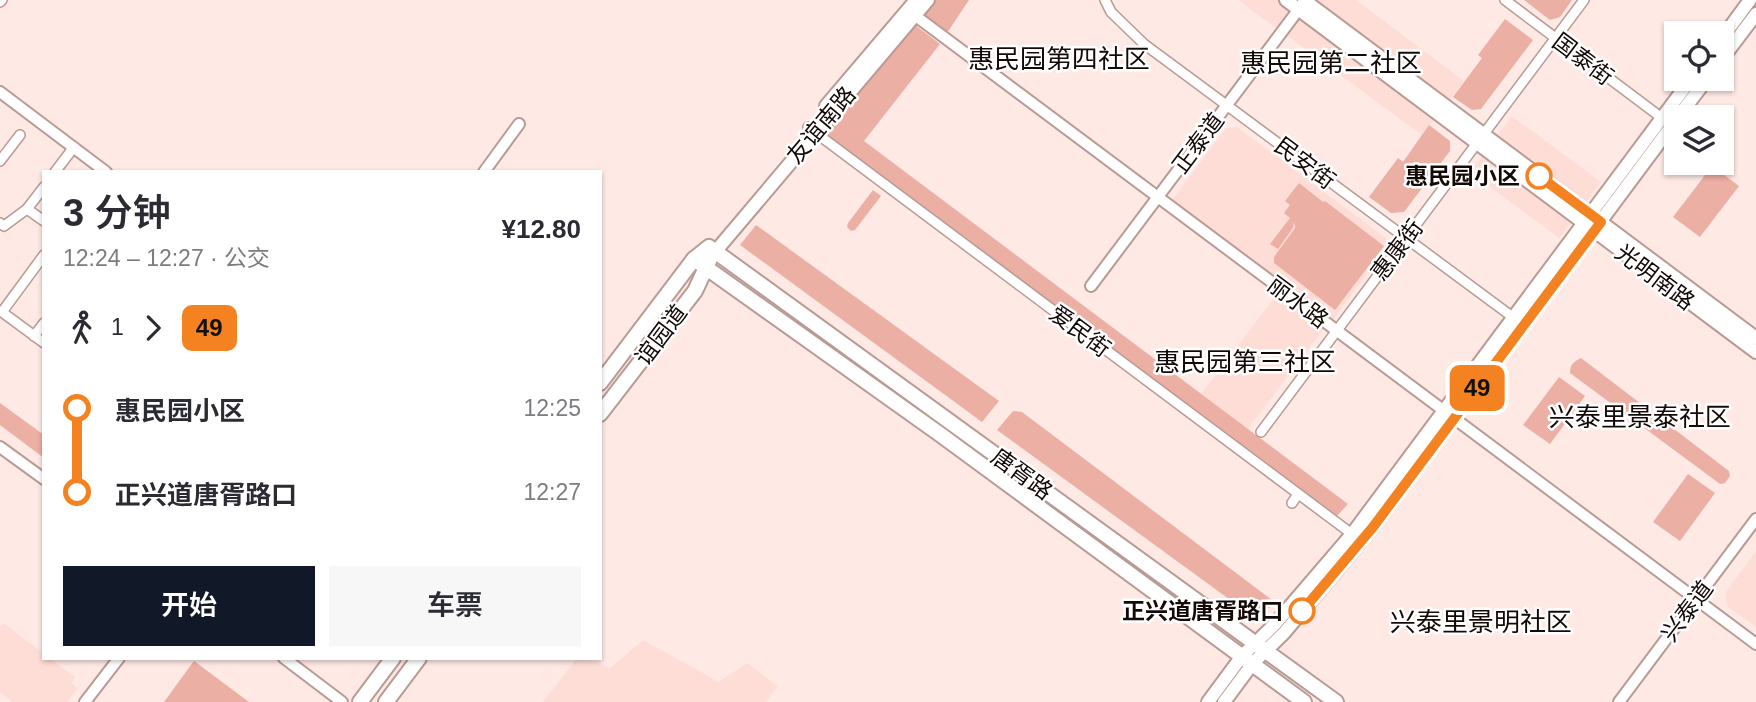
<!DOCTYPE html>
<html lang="zh">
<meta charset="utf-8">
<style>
:root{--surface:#fff;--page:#f7f7f7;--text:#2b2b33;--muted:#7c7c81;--accent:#111827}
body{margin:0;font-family:Helvetica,"Noto Sans SC",sans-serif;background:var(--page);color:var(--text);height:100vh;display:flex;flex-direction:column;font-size:26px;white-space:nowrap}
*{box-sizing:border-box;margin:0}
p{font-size:23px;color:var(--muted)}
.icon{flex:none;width:38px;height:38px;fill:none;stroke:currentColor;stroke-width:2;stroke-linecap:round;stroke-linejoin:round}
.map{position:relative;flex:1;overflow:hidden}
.panel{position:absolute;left:42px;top:170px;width:560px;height:490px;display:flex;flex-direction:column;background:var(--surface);border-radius:0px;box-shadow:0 2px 5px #0004}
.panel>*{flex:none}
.badge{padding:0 14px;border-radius:10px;font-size:24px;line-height:46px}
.tools{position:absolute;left:1664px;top:21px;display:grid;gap:14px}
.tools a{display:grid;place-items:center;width:70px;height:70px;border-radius:0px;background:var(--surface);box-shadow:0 2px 5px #0004;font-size:35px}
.map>.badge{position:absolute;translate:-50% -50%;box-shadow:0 0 0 4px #fff}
.legs{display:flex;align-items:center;gap:10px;height:77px;padding:0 21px;font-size:23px}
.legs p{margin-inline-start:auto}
.headline{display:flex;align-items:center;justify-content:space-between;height:119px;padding:0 21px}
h1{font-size:38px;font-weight:600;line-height:52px}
.button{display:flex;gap:14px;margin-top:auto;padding:14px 21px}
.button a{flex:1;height:80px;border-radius:0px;background:var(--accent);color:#fff;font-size:28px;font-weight:600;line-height:80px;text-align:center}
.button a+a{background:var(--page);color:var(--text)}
ul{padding:0 21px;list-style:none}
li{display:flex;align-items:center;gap:24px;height:84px;font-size:26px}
li i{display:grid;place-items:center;width:10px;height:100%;margin:0 9px;background:currentColor}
li i::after{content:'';width:18px;height:18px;margin:-9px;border:5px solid;border-radius:50%;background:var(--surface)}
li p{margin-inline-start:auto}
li:first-child i{background:linear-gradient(#0000 50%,currentColor 0)}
li:last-child i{background:linear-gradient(currentColor 50%,#0000 0)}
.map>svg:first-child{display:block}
.built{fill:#ffddd7}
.green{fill:#ecafa4}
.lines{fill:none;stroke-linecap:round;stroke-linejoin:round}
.minor-casing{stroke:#b99a94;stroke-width:12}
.tertiary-casing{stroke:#b99a94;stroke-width:14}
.secondary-casing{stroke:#b99a94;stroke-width:16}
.primary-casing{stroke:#b99a94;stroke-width:18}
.minor{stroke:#fff;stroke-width:9}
.tertiary{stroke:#fff;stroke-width:10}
.secondary{stroke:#fff;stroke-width:12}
.primary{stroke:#fff;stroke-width:14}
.line-1-casing{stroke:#fff;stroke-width:16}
.line-1{stroke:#f58220;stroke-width:10}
.stop-1-dot{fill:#fff;stroke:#f58220;stroke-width:3.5}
.labels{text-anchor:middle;stroke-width:5;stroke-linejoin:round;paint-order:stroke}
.street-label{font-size:23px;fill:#130907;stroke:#fff}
.stop-label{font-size:23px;font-weight:bold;fill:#130907;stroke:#fff;text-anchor:end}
.quarter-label{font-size:26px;fill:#130907;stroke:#fff}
</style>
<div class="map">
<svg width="1756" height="702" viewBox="0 0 1756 702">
<rect width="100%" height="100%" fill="#fee9e5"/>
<g class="built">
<path d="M1238,0H1356L1464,81L1422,135Z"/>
<path d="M1512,116L1601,182L1559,238L1470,172Z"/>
<path d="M1237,127L1386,238L1387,247L1332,321L1172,200L1226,128Z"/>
<path d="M1278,293L1325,327L1248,429L1201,394Z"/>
<path d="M1756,551V627L1727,606L1726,592Z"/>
<path d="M3,623L44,654V658H49L75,677L71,683L78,688L67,702H13L0,692V627Z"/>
<path d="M643,640L719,682L747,663L778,686L765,702H543L577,658H584L610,668Z"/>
</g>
<g class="green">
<path d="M935,0H969L947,33L923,15Z"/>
<path d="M1524,0H1572L1560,17L1550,20Z"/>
<path d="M1505,19L1533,40L1481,109L1472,110L1453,97L1482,58L1478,55Z"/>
<path d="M915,25L940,44L864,141L1348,504L1337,516L1323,509L822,133Z"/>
<path d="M1429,125L1450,141V151L1404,212L1391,213L1369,197L1398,158L1403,162Z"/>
<path d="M1712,166L1739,186L1700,237L1673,217Z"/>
<path d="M1299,183L1323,202L1325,201L1384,246L1335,310L1274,263V257L1295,228L1294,222L1293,228L1278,249L1270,244L1290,218L1284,213L1290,205L1285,201Z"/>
<path d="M873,190L881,196L855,230L851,231L847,227L848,223Z"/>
<path d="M756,225L999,401L982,422L740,245Z"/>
<path d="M1581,358L1729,471L1730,476L1725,483L1720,484L1570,373C1570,365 1573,362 1581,358Z"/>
<path d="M1559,377L1585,396L1550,444L1523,425Z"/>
<path d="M0,403L44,435V458L0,425Z"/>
<path d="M1013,411L1022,412L1272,600L1270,608L1244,610L997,430Z"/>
<path d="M1688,474L1715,493L1680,541L1653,522Z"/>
<path d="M194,661L249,702H164Z"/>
</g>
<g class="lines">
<g class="minor-casing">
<g id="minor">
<path d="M1105,0L1111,12L1144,44L1514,318"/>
<path d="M1505,0L1662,118"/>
<path d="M0,2L2,0"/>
<path d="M808,127L1352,534"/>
<path d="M0,161L20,135"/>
<path d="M55,172L74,147"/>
<path d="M27,209L44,187"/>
<path d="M0,223L4,226L27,209L44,221"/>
<path d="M44,255L2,312L44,343"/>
<path d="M34,336L44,323"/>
<path d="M1261,432L1584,0"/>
<path d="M1292,503L1298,494"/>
</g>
</g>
<g class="tertiary-casing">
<g id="tertiary">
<path d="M909,11L1756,644"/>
<path d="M0,92L106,172"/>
<path d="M484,172L519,124"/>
<path d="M1091,286L1302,5"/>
<path d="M0,447L44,479"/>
<path d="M284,658L342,702"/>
<path d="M85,702L119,658"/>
<path d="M1619,702L1756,519"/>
</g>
</g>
<g class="secondary-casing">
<g id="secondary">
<path d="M1286,0L1756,352"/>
<path d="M1304,0L1756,338"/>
<path d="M1722,38L1750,0"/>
<path d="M1722,59L1756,14"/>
<path d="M826,106L916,0"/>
<path d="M1678,117L1707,79"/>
<path d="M715,252L928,0"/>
<path d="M1208,702L1242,656L1274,625L1352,534L1691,79"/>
<path d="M1224,702L1253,663L1284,633L1373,527L1676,120"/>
</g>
</g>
<g class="primary-casing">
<g id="primary">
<path d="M694,259L941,435L1304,702"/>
<path d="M600,383L694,259L709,247L1336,702"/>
<path d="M600,414L695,291L710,259"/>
<path d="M360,702L393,658"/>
<path d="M386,702L419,658"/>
</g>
</g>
<use href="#minor" class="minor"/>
<use href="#tertiary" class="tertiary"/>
<use href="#secondary" class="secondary"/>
<use href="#primary" class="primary"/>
</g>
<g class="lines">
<g class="line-1-casing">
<path id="line-1" d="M1302,611L1373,527L1601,222L1539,176"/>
</g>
<use href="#line-1" class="line-1"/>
</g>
<g class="stop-1-dot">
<circle cx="1539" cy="176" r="12"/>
<circle cx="1302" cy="611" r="12"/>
</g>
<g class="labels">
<g class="street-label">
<text transform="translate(1583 59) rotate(37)" y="8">国泰街</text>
<text transform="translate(821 125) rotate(-50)" y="8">友谊南路</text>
<text transform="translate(1198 143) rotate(-53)" y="8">正泰道</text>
<text transform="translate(1305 163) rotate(37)" y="8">民安街</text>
<text transform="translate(1397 250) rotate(-53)" y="8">惠康街</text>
<text transform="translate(1655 277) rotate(37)" y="8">光明南路</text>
<text transform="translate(1298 302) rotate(37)" y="8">丽水路</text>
<text transform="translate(1080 331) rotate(37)" y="8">爱民街</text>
<text transform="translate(661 335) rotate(-53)" y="8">谊园道</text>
<text transform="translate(1022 474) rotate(36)" y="8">唐胥路</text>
<text transform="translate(1687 611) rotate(-53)" y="8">兴泰道</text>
</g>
<g class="stop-label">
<text x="1520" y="184">惠民园小区</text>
<text x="1283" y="619">正兴道唐胥路口</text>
</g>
<g class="quarter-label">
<text x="1059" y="68">惠民园第四社区</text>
<text x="1331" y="72">惠民园第二社区</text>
<text x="1245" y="371">惠民园第三社区</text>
<text x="1640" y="426">兴泰里景泰社区</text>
<text x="1481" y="631">兴泰里景明社区</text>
</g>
</g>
</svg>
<div class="tools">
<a><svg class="icon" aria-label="locate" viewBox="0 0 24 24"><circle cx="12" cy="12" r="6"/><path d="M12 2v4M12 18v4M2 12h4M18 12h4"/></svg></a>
<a><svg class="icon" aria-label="layers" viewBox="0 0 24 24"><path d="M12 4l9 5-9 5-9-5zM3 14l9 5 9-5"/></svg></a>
</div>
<b class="badge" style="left:1477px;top:388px;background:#f58220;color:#111">49</b>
<section class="panel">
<div class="headline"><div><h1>3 分钟</h1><p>12:24 – 12:27 · 公交</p></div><b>¥12.80</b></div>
<div class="legs"><svg class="icon" aria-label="walk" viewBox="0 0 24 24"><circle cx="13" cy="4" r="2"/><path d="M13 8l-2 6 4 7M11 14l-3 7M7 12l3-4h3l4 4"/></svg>1<svg class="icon" aria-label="forward" viewBox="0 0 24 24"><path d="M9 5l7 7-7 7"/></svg><b class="badge" style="background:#f58220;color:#111">49</b></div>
<ul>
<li><i style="color:#f58220"></i><b>惠民园小区</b><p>12:25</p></li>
<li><i style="color:#f58220"></i><b>正兴道唐胥路口</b><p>12:27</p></li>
</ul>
<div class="button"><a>开始</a><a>车票</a></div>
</section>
</div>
